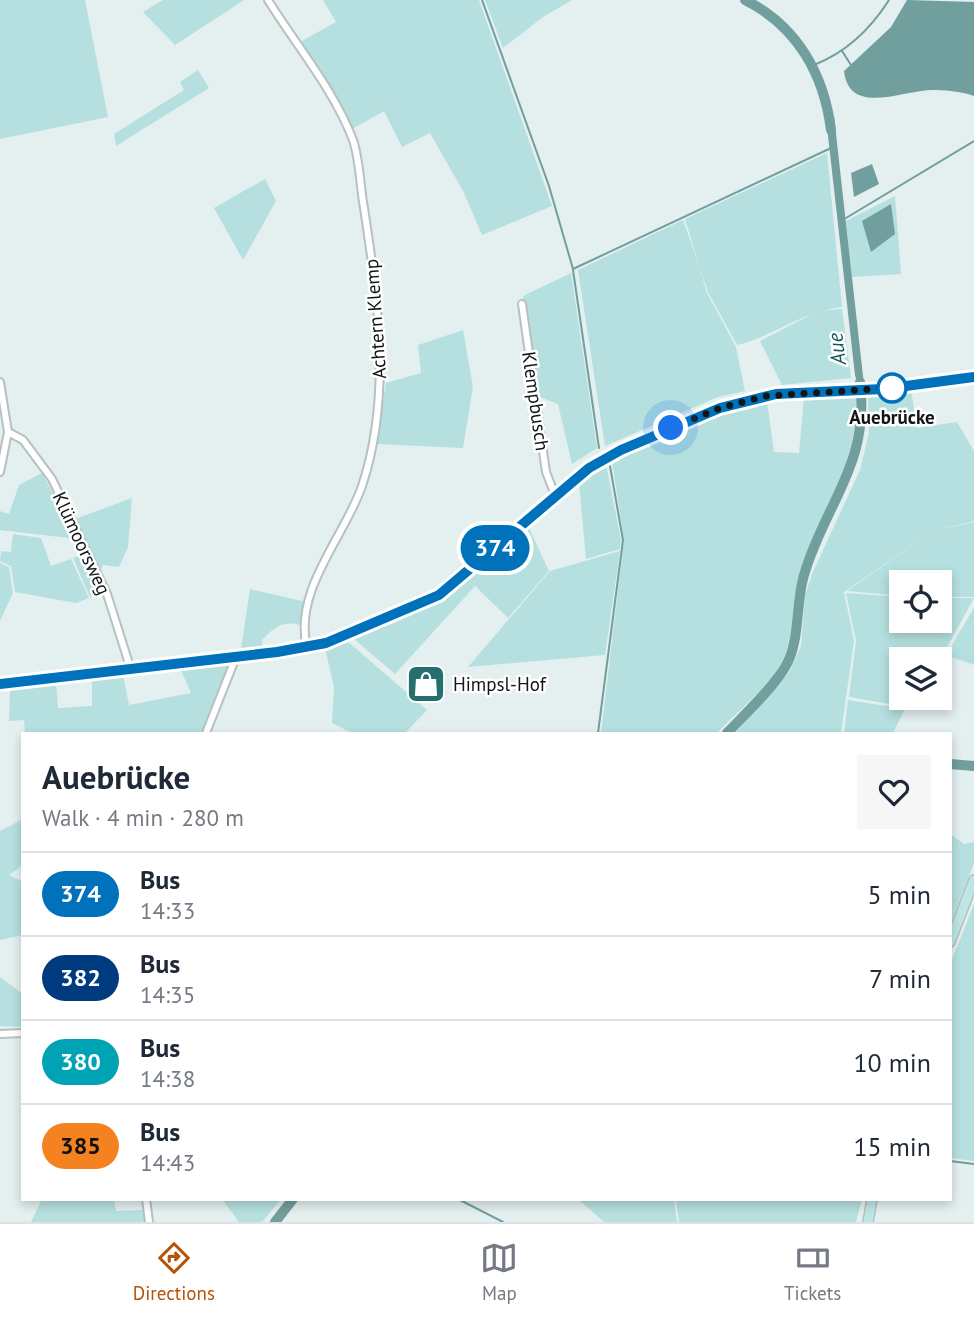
<!DOCTYPE html>
<meta charset="utf-8">
<style>
:root{--surface:#fff;--page:#f6f6f7;--text:#1f2937;--muted:#747a83;--line:#e0e1e3;--accent:#b45309}
body{margin:0;font-family:"PT Sans",sans-serif;background:var(--page);color:var(--text);height:100vh;display:flex;flex-direction:column;font-size:26px;white-space:nowrap}
*{box-sizing:border-box;margin:0}
p{font-size:23px;color:var(--muted)}
.icon{flex:none;width:38px;height:38px;fill:none;stroke:currentColor;stroke-width:2;stroke-linecap:round;stroke-linejoin:round}
.map{position:relative;flex:1;overflow:hidden}
.sheet{position:absolute;left:21px;top:732px;width:931px;height:469px;display:flex;flex-direction:column;background:var(--surface);border-radius:0px;box-shadow:0 4px 10px #0003}
.sheet>*{flex:none}
.badge{padding:0 14px;border-radius:23px;font-size:24px;line-height:46px}
.buttons{position:absolute;left:889px;top:570px;display:grid;gap:14px}
.buttons a{display:grid;place-items:center;width:63px;height:63px;border-radius:0px;background:var(--surface);box-shadow:0 4px 10px #0003;font-size:35px}
.you{position:absolute;width:35px;height:35px;margin:-18px;border:5px solid #fff;border-radius:50%;background:#1a73e8;box-shadow:0 0 0 10px #1a73e833}
.map>.badge{position:absolute;translate:-50% -50%;box-shadow:0 0 0 4px #fff}
.round{display:grid;place-items:center;flex:none;width:74px;height:74px;border-radius:0px;background:var(--page)}
.overview{display:flex;align-items:center;justify-content:space-between;height:119px;padding:0 21px}
h1{font-size:33px;font-weight:800;line-height:52px}
ul{padding:0;list-style:none}
li{display:flex;align-items:center;gap:21px;height:84px;padding:0 21px;border-top:2px solid var(--line)}
li div{flex:1}
li b{display:block;font-size:26px}
li em{font-style:normal}
li .badge{min-width:77px;font-weight:700;text-align:center}
.tabs{display:flex;justify-content:space-around;align-items:center;height:98px;border-top:2px solid var(--line);background:var(--surface);font-size:19px;color:var(--muted)}
.tabs a{display:grid;justify-items:center;gap:4px}
.tabs .active{color:var(--accent)}
.map>svg:first-child{display:block}
.green{fill:#b5e0df}
.water{fill:#719f9e}
.lines{fill:none;stroke-linecap:round;stroke-linejoin:round}
.stream{stroke:#719f9e;stroke-width:2}
.river{stroke:#719f9e;stroke-width:10}
.street-casing{stroke:#b6c1c0;stroke-width:10}
.secondary-casing{stroke:#b6c1c0;stroke-width:12}
.street{stroke:#fff;stroke-width:6}
.secondary{stroke:#bee6e6;stroke-width:9}
.line-casing{stroke:#fff;stroke-width:16}
.line{stroke:#0072bc;stroke-width:10}
.walk{stroke:#111515;stroke-width:7;stroke-dasharray:0 12.6}
.stop-dot{fill:#fff;stroke:#0072bc;stroke-width:3.5}
.labels{text-anchor:middle;stroke-width:5;stroke-linejoin:round;paint-order:stroke}
.street-label{font-size:19px;fill:#111515;stroke:#fff}
.stop-label{font-size:19px;font-weight:bold;fill:#111515;stroke:#fff}
.poi-label{font-size:19px;fill:#111515;stroke:#fff;text-anchor:start}
.water-label{font-size:21px;font-style:italic;fill:#155857;stroke:#fff}
</style>
<div class="map">
<svg width="974" height="1222" viewBox="0 0 974 1222">
<rect width="100%" height="100%" fill="#e4efef"/>
<g class="green">
<path d="M0,0H85L108,117L0,139Z"/>
<path d="M163,0H244L175,45L143,12Z"/>
<path d="M323,0H479L552,206L482,235L463,191L430,133L402,147L384,111L352,129L300,42L336,22Z"/>
<path d="M485,0H572L543,17L503,48Z"/>
<path d="M198,70L209,88L116,146L114,134L184,90L180,82Z"/>
<path d="M827,153L842,307C803,311 774,336 737,345L708,292L699,266L707,293L736,347L745,391L718,397L605,446L578,270L683,220L699,265L685,219Z"/>
<path d="M265,179L276,201L243,260L214,208Z"/>
<path d="M895,196L901,274L852,277L846,221Z"/>
<path d="M571,273L597,448L572,464L558,404L540,397L523,296Z"/>
<path d="M842,309L851,378L782,385L760,341L818,311Z"/>
<path d="M463,330L473,387L463,448L376,444L386,383L421,373L418,345Z"/>
<path d="M911,390L917,428L957,422L974,451V521L937,530L974,522V597H940V583H901V596L847,591L934,530L844,592L854,641L841,733H735L790,671L801,646L805,596L812,574L860,470L869,433L868,396Z"/>
<path d="M804,397H856C857,472 824,503 801,568C790,598 796,634 782,662C773,682 733,716 717,733H601L624,540L612,461L720,414L767,401L774,452L799,453Z"/>
<path d="M606,464L621,540L620,549L586,559L579,481Z"/>
<path d="M42,473L77,539L0,530V511L9,514L19,485Z"/>
<path d="M132,498L128,547L119,567L103,565L100,572L75,519Z"/>
<path d="M528,526L549,571L508,618L475,586L395,674L353,638L415,612L449,592Z"/>
<path d="M13,534L41,538L51,566L71,559L89,598L76,603L15,592L11,566L0,561L1,551L11,552Z"/>
<path d="M620,551L605,655L468,667L550,571Z"/>
<path d="M84,554L102,592L90,597L73,558Z"/>
<path d="M0,563L9,567L13,593L0,621Z"/>
<path d="M250,589L306,602L301,625C283,620 274,627 262,640L263,648L241,649Z"/>
<path d="M846,593L901,597V621H940V598H974L940,660H901V698H913L907,707L849,697L856,641Z"/>
<path d="M974,608V665L946,655Z"/>
<path d="M347,641L427,710L405,733H352L332,723L334,687L325,648Z"/>
<path d="M230,662L203,733H25L24,720L9,721L10,688L56,683L58,708L92,706V678L123,675L129,705L191,693L180,668Z"/>
<path d="M848,700L905,709L893,733H844Z"/>
<path d="M23,819V865L9,875L23,882V935L0,940V831Z"/>
<path d="M950,834L964,844L974,842V863L950,924Z"/>
<path d="M974,904V1161L950,1158V965Z"/>
<path d="M0,977L23,994V1027L0,1026Z"/>
<path d="M42,1199H114L116,1211L144,1210L145,1222H31Z"/>
<path d="M222,1199H281L262,1222H239Z"/>
<path d="M578,1199H674L677,1222H604Z"/>
<path d="M676,1199H862L856,1222H679Z"/>
</g>
<g class="water">
<path d="M907,0L974,2V96C961,91 944,90 931,90C901,91 849,116 844,71L891,27Z"/>
<path d="M834,116L864,385H858L855,375L826,118Z"/>
<path d="M872,164L879,184L854,197L851,173Z"/>
<path d="M891,204L895,234L871,252L862,221Z"/>
</g>
<g class="lines">
<g class="stream">
<path d="M482,0L549,186L573,269L831,148"/>
<path d="M842,51L851,65"/>
<path d="M814,65C847,52 870,30 889,0"/>
<path d="M846,218L974,141"/>
<path d="M573,270L599,448"/>
<path d="M598,733L623,540L610,466"/>
<path d="M950,1161L974,1164"/>
<path d="M458,1199L503,1222"/>
</g>
<g class="river">
<path d="M745,0C797,26 824,74 831,130"/>
<path d="M727,733C746,713 769,692 784,669C801,643 795,604 804,575C825,503 870,465 860,382"/>
<path d="M950,764L974,766"/>
<path d="M275,1222L293,1199"/>
</g>
<g class="street-casing">
<g id="street">
<path d="M268,0C296,45 334,90 353,140C360,161 360,187 364,208C378,300 392,396 362,486C344,538 293,590 307,648"/>
<path d="M522,304L546,472L555,495"/>
<path d="M0,382L8,432L0,472"/>
<path d="M8,432L23,440L52,479L107,594L131,670"/>
<path d="M206,733L236,657"/>
<path d="M0,1034L23,1033"/>
<path d="M146,1199L149,1222"/>
</g>
</g>
<g class="secondary-casing">
<g id="secondary">
<path d="M0,684L292,651L345,636L439,595L577,477L621,450L746,400L787,393L883,389L974,377"/>
<path d="M950,942L974,880"/>
<path d="M868,1222L872,1199"/>
</g>
</g>
<use href="#street" class="street"/>
<use href="#secondary" class="secondary"/>
</g>
<g class="lines">
<g class="line-casing">
<path id="line" d="M0,684L277,652L326,643L439,595L589,468L621,450L720,408L776,394L883,389L974,377"/>
</g>
<use href="#line" class="line"/>
<path class="walk" d="M671,428L720,408L765,396L892,388"/>
</g>
<defs>
<g id="shop-square" transform="scale(2.0125)"><rect x="-9" y="-9" width="18" height="18" rx="4" fill="#25706f" stroke="#fff"/><path d="M-5-2.5h2.3a2.7 3.5 0 0 1 5.4 0H5L5.5 6h-11ZM-1.5-2.5h3a1.5 2.3 0 0 0-3 0Z" fill="#fff"/></g>
</defs>
<g fill-rule="evenodd">
<use href="#shop-square" x="426" y="684"/>
</g>
<circle class="stop-dot" cx="892" cy="388" r="14"/>
<g class="labels">
<g class="street-label">
<text transform="translate(375 319) rotate(-94)" y="7">Achtern Klemp</text>
<text transform="translate(536 401) rotate(82)" y="7">Klempbusch</text>
<text transform="translate(82 543) rotate(65)" y="7">Klümoorsweg</text>
</g>
<g class="stop-label">
<text x="892" y="424">Auebrücke</text>
</g>
<g class="poi-label">
<text x="453" y="691">Himpsl-Hof</text>
</g>
<g class="water-label">
<text transform="translate(837 349) rotate(-97)" y="7">Aue</text>
</g>
</g>
</svg>
<div class="buttons">
<a><svg class="icon" aria-label="locate" viewBox="0 0 24 24"><circle cx="12" cy="12" r="6"/><path d="M12 2v4M12 18v4M2 12h4M18 12h4"/></svg></a>
<a><svg class="icon" aria-label="layers" viewBox="0 0 24 24"><path d="M12 4l9 5-9 5-9-5zM3 14l9 5 9-5"/></svg></a>
</div>
<div class="you" style="left:671px;top:428px"></div>
<b class="badge" style="left:495px;top:548px;background:#0072bc;color:#fff">374</b>
<section class="sheet">
<div class="overview"><div><h1>Auebrücke</h1><p>Walk · 4 min · 280 m</p></div><a class="round"><svg class="icon" aria-label="heart" viewBox="0 0 24 24"><path d="M12 20l-8-8c-3-5 5-10 8-4 3-6 11-1 8 4z"/></svg></a></div>
<ul>
<li><span class="badge" style="background:#0072bc;color:#fff">374</span><div><b>Bus</b><p>14:33</p></div><em>5 min</em></li>
<li><span class="badge" style="background:#003b80;color:#fff">382</span><div><b>Bus</b><p>14:35</p></div><em>7 min</em></li>
<li><span class="badge" style="background:#00a3b4;color:#fff">380</span><div><b>Bus</b><p>14:38</p></div><em>10 min</em></li>
<li><span class="badge" style="background:#f58220;color:#111">385</span><div><b>Bus</b><p>14:43</p></div><em>15 min</em></li>
</ul>
</section>
</div>
<nav class="tabs">
<a class="active"><svg class="icon" aria-label="directions" viewBox="0 0 24 24"><path d="M12 3l9 9-9 9-9-9zM9 14v-3h6M13 9l2 2-2 2"/></svg>Directions</a>
<a><svg class="icon" aria-label="map" viewBox="0 0 24 24"><path d="M3 6l6-2 6 2 6-2v14l-6 2-6-2-6 2zM9 4v14M15 6v14"/></svg>Map</a>
<a><svg class="icon" aria-label="tickets" viewBox="0 0 24 24"><path d="M3 7h18v10H3zM15 7v10"/></svg>Tickets</a>
</nav>
